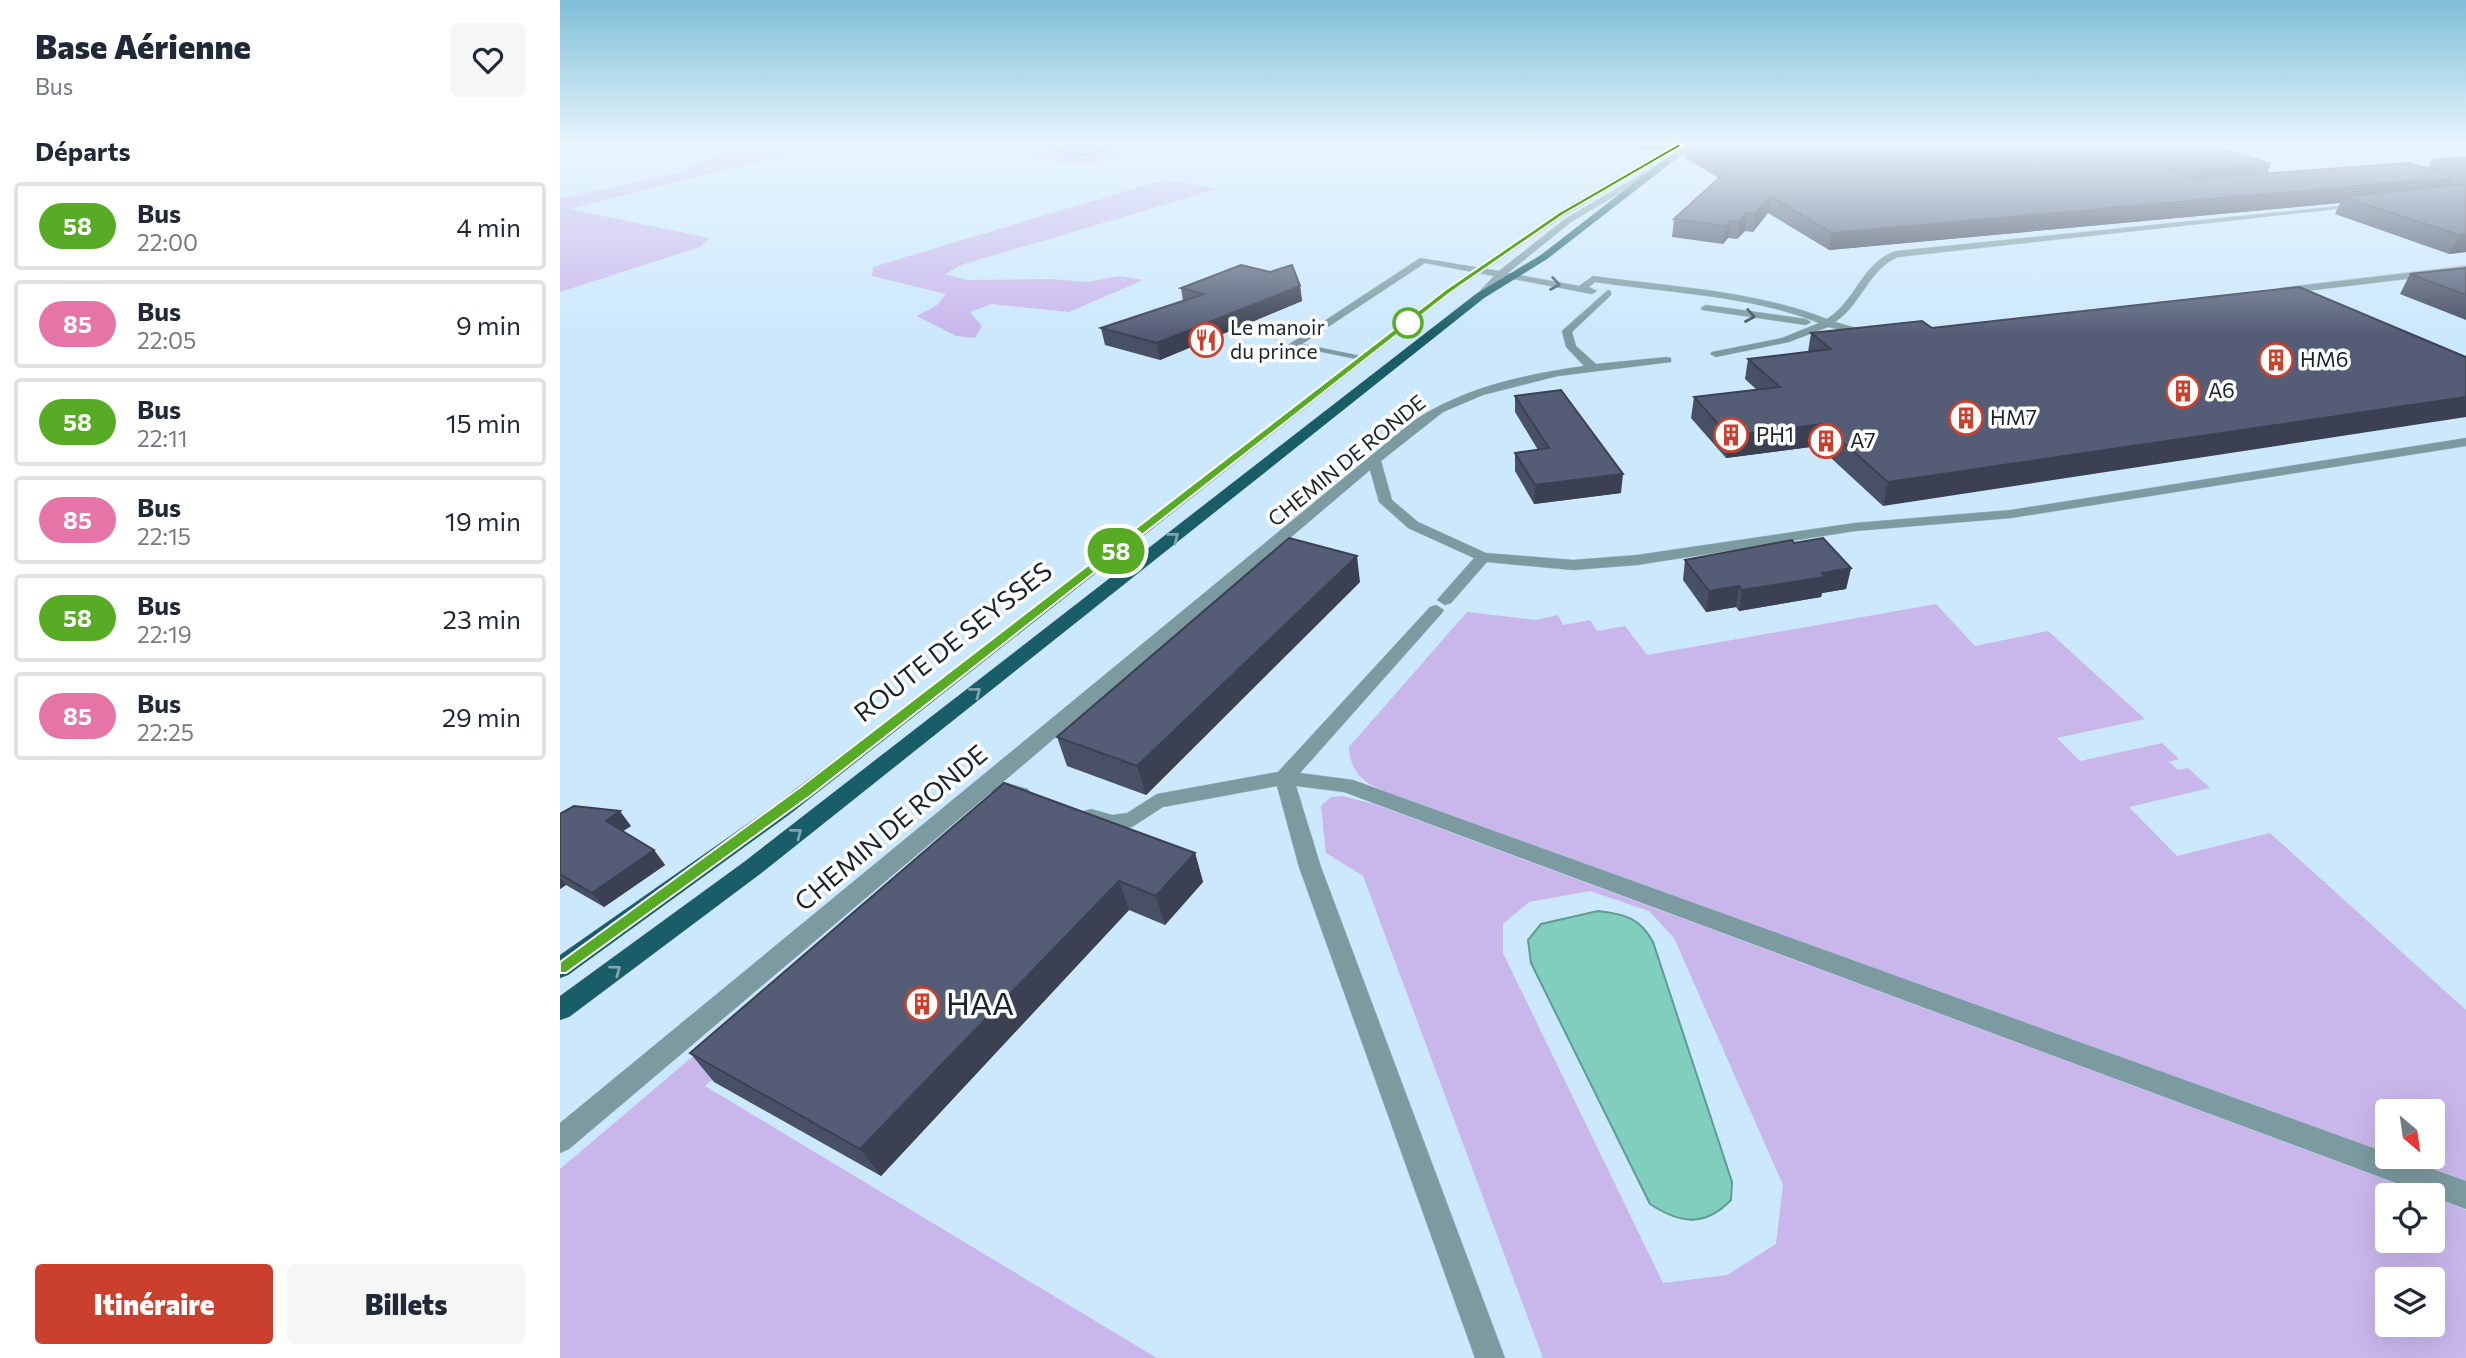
<!DOCTYPE html>
<html lang="fr">
<meta charset="utf-8">
<style>
:root{--surface:#fff;--page:#f6f6f7;--text:#1f2937;--muted:#747a83;--line:#e0e1e3;--accent:#cb3f2d}
body{margin:0;font-family:Commissioner,sans-serif;background:var(--page);color:var(--text);height:100vh;display:flex;flex-direction:column;font-size:26px;white-space:nowrap}
*{box-sizing:border-box;margin:0}
p{font-size:23px;color:var(--muted)}
.icon{flex:none;width:38px;height:38px;fill:none;stroke:currentColor;stroke-width:2;stroke-linecap:round;stroke-linejoin:round}
.map{position:relative;flex:1;overflow:hidden}
.drawer{display:flex;flex-direction:column;background:var(--surface);width:560px}
.drawer>*{flex:none}
.badge{padding:0 14px;border-radius:23px;font-size:24px;line-height:46px}
.needle{width:46px;rotate:151deg}
.controls{position:absolute;left:1815px;top:1099px;display:grid;gap:14px}
.controls a{display:grid;place-items:center;width:70px;height:70px;border-radius:7px;background:var(--surface);box-shadow:0 7px 28px #0002;font-size:35px}
.map>.badge{position:absolute;translate:-50% -50%;box-shadow:0 0 0 4px #fff}
h2{padding:0 35px;font-size:26px;line-height:63px}
.round{display:grid;place-items:center;flex:none;width:74px;height:74px;border-radius:7px;background:var(--page)}
.summary{display:flex;align-items:center;justify-content:space-between;height:119px;padding:0 35px}
h1{font-size:33px;font-weight:800;line-height:52px}
.primary-button{display:flex;gap:14px;margin-top:auto;padding:14px 35px}
.primary-button a{flex:1;height:80px;border-radius:7px;background:var(--accent);color:#fff;font-size:28px;font-weight:800;line-height:80px;text-align:center}
.primary-button a+a{background:var(--page);color:var(--text)}
ul{padding:0;list-style:none}
li{display:flex;align-items:center;gap:21px;height:88px;margin:0 14px 10px;padding:0 21px;border:4px solid var(--line);border-radius:7px}
li div{flex:1}
li b{display:block;font-size:26px}
li em{font-style:normal}
li .badge{min-width:77px;font-weight:700;text-align:center}
main{display:flex;flex:1;min-height:0}
.map>svg:first-child{display:block}
.green{fill:#c9b7ec;fill-rule:evenodd}
.water{fill:#80cebe;stroke:#619b92;stroke-width:2}
.lines{fill:none;stroke-linecap:round;stroke-linejoin:round}
.minor-casing{stroke:#acc5d7;stroke-width:1}
.major-casing{stroke:#acc5d7;stroke-width:1}
.minor{fill:#7b9ba0;fill-rule:evenodd}
.major{fill:#185d68;fill-rule:evenodd}
.wall{fill:#485065}
.shaded-wall{fill:#3b4152}
.building{fill:#545d75;stroke:#3b4152;stroke-width:2}
.oneway{stroke:#41545a}
.oneway2{stroke:#80a6ac}
.line{fill:#58ac25;stroke:#fff;stroke-width:2}
.stop-dot{fill:#fff;stroke:#58ac25;stroke-width:3.5}
.labels{text-anchor:middle;stroke-width:7;stroke-linejoin:round;paint-order:stroke}
.far-poi-label{font-size:21px;fill:#1a242b;stroke:#fff;text-anchor:start}
.far-street-label{font-size:21px;fill:#1a242b;stroke:#fff}
.street-label{font-size:26px;fill:#1a242b;stroke:#fff}
.near-poi-label{font-size:32px;fill:#1a242b;stroke:#fff;text-anchor:start}
</style>
<main>
<section class="drawer">
<div class="summary"><div><h1>Base Aérienne</h1><p>Bus</p></div><a class="round"><svg class="icon" aria-label="heart" viewBox="0 0 24 24"><path d="M12 20l-8-8c-3-5 5-10 8-4 3-6 11-1 8 4z"/></svg></a></div>
<h2>Départs</h2>
<ul>
<li><span class="badge" style="background:#58ac25;color:#fff">58</span><div><b>Bus</b><p>22:00</p></div><em>4 min</em></li>
<li><span class="badge" style="background:#e675a7;color:#fff">85</span><div><b>Bus</b><p>22:05</p></div><em>9 min</em></li>
<li><span class="badge" style="background:#58ac25;color:#fff">58</span><div><b>Bus</b><p>22:11</p></div><em>15 min</em></li>
<li><span class="badge" style="background:#e675a7;color:#fff">85</span><div><b>Bus</b><p>22:15</p></div><em>19 min</em></li>
<li><span class="badge" style="background:#58ac25;color:#fff">58</span><div><b>Bus</b><p>22:19</p></div><em>23 min</em></li>
<li><span class="badge" style="background:#e675a7;color:#fff">85</span><div><b>Bus</b><p>22:25</p></div><em>29 min</em></li>
</ul>
<div class="primary-button"><a>Itinéraire</a><a>Billets</a></div>
</section>
<div class="map">
<svg width="1906" height="1358" viewBox="0 0 1906 1358">
<rect width="100%" height="100%" fill="#cce8fd"/>
<g class="green">
<path d="M180,145H265L10,209L149,238L140,247L0,292V199L120,172Z"/>
<path d="M422,145H469L523,156L564,145H595L525,166Z"/>
<path d="M616,181L657,189L401,265L385,274L407,280L490,279L527,282L559,276L583,280L509,312L432,304L410,312L422,326L415,338L396,336L357,316L377,305L386,294L312,276L313,267L592,183Z"/>
<path d="M1376,604L1415,646L1488,631L1585,719L1497,738L1520,761L1602,743L1619,759L1609,762L1618,770L1628,768L1650,788L1569,807L1617,856L1710,833L1906,1010V1184L1831,1157H1872V1111H1827V1155L845,799C816,787 791,783 789,747L907,612L976,620L998,615L1003,625L1030,620L1037,631L1065,626L1087,655Z"/>
<path d="M782,796L814,804L1867,1195H1827V1241H1872L1873,1197L1906,1210V1358H983L803,876L766,853L761,806L771,797ZM1030,891L1089,911L1114,938L1223,1185L1216,1244L1167,1275L1103,1283L943,953V924L969,902ZM1827,1279H1872V1325H1827Z"/>
<path d="M419,814L443,824L145,1086L597,1358H0V1169Z"/>
</g>
<g class="water">
<path d="M469,145H564L523,156Z"/>
<path d="M1038,911C1065,914 1080,918 1093,942L1172,1182L1171,1200C1144,1228 1119,1223 1090,1204L971,963L968,940L981,924Z"/>
</g>
<g class="lines">
<g class="minor-casing">
<g id="minor">
<path d="M1109,158L1112,162L1011,222L948,273L1019,286L1033,276C1110,287 1193,290 1267,319C1296,301 1302,262 1336,251L1799,204L1803,206L1338,257C1308,270 1302,304 1275,322L1307,331V335L1268,327L1229,342L1156,357L1150,354L1152,352L1222,338L1259,323C1189,295 1109,293 1035,282L1029,287L1037,291L1032,294L943,277L920,299L915,296L934,276L865,263L742,344L806,357V361L728,345L860,258L939,271L1005,219Z"/>
<path d="M1906,266V272L1720,294L1715,291L1720,288Z"/>
<path d="M1048,290L1051,291V295L1012,332L1016,346L1036,364L1107,357L1111,358V362L998,376L923,395L883,412L821,461L832,500L858,522L926,553L1013,560L1077,555L1295,523L1451,510L1906,438V446L1451,518L1295,531L1077,565L1013,570L927,562L891,603L885,605L877,600L914,558L848,528L819,502L810,470L443,782L468,789L471,794L468,799L461,801L431,792L9,1149L0,1153V1123L852,422C904,387 963,375 1024,366L1006,347L1002,331Z"/>
<path d="M1146,305L1246,319L1251,322L1246,325L1142,310L1141,308Z"/>
<path d="M876,605L884,610L882,613L740,773L793,780L1827,1153V1157H1838L1906,1181V1209L784,792L736,786L761,867L945,1358H915L739,867L717,786L603,807L572,827L552,830L524,821L521,816L524,811L531,809L552,815L567,813L597,794L718,772L870,607Z"/>
</g>
</g>
<g class="major-casing">
<g id="major">
<path d="M1129,145H1137L1112,162L987,259L924,298L200,874L9,1017L0,1020V996L184,862L916,294L981,255L1106,158Z"/>
<path d="M1090,159L1097,161L1004,216L890,294L230,814L8,975L0,978V955L216,804L443,632L884,290L998,212Z"/>
</g>
</g>
<use href="#minor" class="minor"/>
<use href="#major" class="major"/>
</g>
<g class="wall">
<path d="M1055,145H1123L1114,151L1106,146L1096,151Z"/>
<path d="M1125,145H1652L1711,164L1707,174L1868,168L1872,160L1906,157V252L1889,254L1775,214L1780,203L1269,250L1208,213L1193,232L1185,231L1177,239L1168,238L1163,244L1112,237L1114,219L1159,178L1124,157Z"/>
<path d="M1906,268V320L1840,294L1850,274Z"/>
<path d="M710,272L740,286L742,301L600,360L545,345L541,328L623,301L621,288Z"/>
<path d="M1372,328L1323,506L1258,446L1166,458L1131,418L1134,397L1197,390L1185,379L1188,359L1248,352L1251,333Z"/>
<path d="M955,396L1061,493L974,504L955,471V453L978,450L955,412Z"/>
<path d="M1234,543L1291,568L1286,589L1262,593L1261,597L1179,611L1176,607L1146,612L1123,580L1125,560Z"/>
<path d="M800,582L586,795L507,766L497,737Z"/>
<path d="M444,783L635,853L643,882L605,925L569,910L321,1176L154,1082L130,1053Z"/>
<path d="M0,814L71,826L63,831L94,850L105,865L44,907L6,885L0,889Z"/>
</g>
<g class="shaded-wall">
<path d="M1096,145H1106L1096,151Z"/>
<path d="M1114,145H1123L1114,151Z"/>
<path d="M1711,164L1704,179L1629,186L1635,170Z"/>
<path d="M1895,177L1887,193L1783,197L1780,203L1269,250L1272,233Z"/>
<path d="M1210,196L1208,213L1193,232L1195,214Z"/>
<path d="M1187,213L1185,231L1177,239L1179,222Z"/>
<path d="M1171,221L1168,238L1163,244L1165,226Z"/>
<path d="M1906,234V252L1889,254L1899,235Z"/>
<path d="M740,286L742,301L600,360L597,343Z"/>
<path d="M1906,397V417L1323,506L1328,482Z"/>
<path d="M1262,424L1258,446L1166,458L1169,436Z"/>
<path d="M1063,474L1061,493L974,504L975,485Z"/>
<path d="M797,556L800,582L586,795L577,766Z"/>
<path d="M1291,568L1286,589L1262,593L1261,597L1179,611L1182,590L1262,573Z"/>
<path d="M1179,586L1176,607L1146,612L1149,591Z"/>
<path d="M60,811L71,826L57,835L46,821Z"/>
<path d="M94,850L105,865L44,907L32,893Z"/>
<path d="M635,853L643,882L605,925L596,896Z"/>
<path d="M0,878L6,885L0,889Z"/>
<path d="M559,881L569,910L321,1176L300,1149Z"/>
</g>
<g class="building">
<path d="M1131,145H1544L1633,179L1849,163L1895,177L1272,233L1210,196L1195,214L1187,213L1179,222L1171,221L1165,226L1114,219L1170,168Z"/>
<path d="M1565,145H1652L1711,164L1635,170Z"/>
<path d="M1906,157V169L1872,160Z"/>
<path d="M1906,184V234L1899,235L1783,197Z"/>
<path d="M681,265L710,272L732,265L740,286L597,343L541,328L644,294L621,288Z"/>
<path d="M1906,268V295L1850,274Z"/>
<path d="M1739,287L1906,357V397L1328,482L1262,424L1169,436L1134,397L1220,387L1188,359L1271,349L1251,333L1362,321L1372,328Z"/>
<path d="M1001,390L1063,474L975,485L955,453L989,448L955,396Z"/>
<path d="M729,538L797,556L577,766L497,737Z"/>
<path d="M1263,538L1291,568L1262,573L1265,577L1182,590L1179,586L1149,591L1125,560L1232,540L1234,543Z"/>
<path d="M444,783L635,853L596,896L559,881L300,1149L130,1053Z"/>
<path d="M14,806L60,811L46,821L94,850L32,893L0,874V814Z"/>
</g>
<defs><path id="oneway-chevron" d="M-2-3.5L2.5 0L-2 3.5" fill="none" stroke-width="1.6" stroke-linecap="round" stroke-linejoin="round" transform="scale(1.75)"/></defs>
<g class="oneway">
<use href="#oneway-chevron" transform="translate(995 284) rotate(10)"/>
<use href="#oneway-chevron" transform="translate(1190 316) rotate(10)"/>
</g>
<g class="oneway2">
<use href="#oneway-chevron" transform="translate(614 537) rotate(-38)"/>
<use href="#oneway-chevron" transform="translate(416 692) rotate(-38)"/>
<use href="#oneway-chevron" transform="translate(237 833) rotate(-38)"/>
<use href="#oneway-chevron" transform="translate(56 970) rotate(-36)"/>
</g>
<linearGradient id="sky" x2="0" y2="1"><stop stop-color="#7ebed7"/><stop offset="0.43" stop-color="#e8f5fe"/><stop offset="1" stop-color="#e8f5fe" stop-opacity="0"/></linearGradient>
<rect width="1906" height="335" fill="url(#sky)"/>
<path class="line" d="M1118,144L1123,145L1003,215L890,293L250,796L6,973H0V962L239,788L885,290L998,213Z"/>
<defs>
<g id="restaurant-ring" transform="scale(1.75)"><circle r="9.5" fill="#fff" stroke="#cb3f2d" stroke-width="1.5"/><path d="M-5-6h1v4h1v-4h1v4h1v-4h1v5L-1.5 .5V6h-2V.5L-5-1ZM5-6V6H3V1.5H1.5Q1.5-4 5-6Z" fill="#cb3f2d"/></g>
<g id="building-ring" transform="scale(1.75)"><circle r="9.5" fill="#fff" stroke="#cb3f2d" stroke-width="1.5"/><path d="M-4-6H4V6H1V3H-1V6H-4ZM-2.5-4.3h1.7v1.8h-1.7ZM.8-4.3h1.7v1.8H.8ZM-2.5-1h1.7V.8h-1.7ZM.8-1h1.7V.8H.8Z" fill="#cb3f2d"/></g>
</defs>
<g fill-rule="evenodd">
<use href="#restaurant-ring" x="646" y="340"/>
<use href="#building-ring" x="1716" y="360"/>
<use href="#building-ring" x="1623" y="391"/>
<use href="#building-ring" x="1406" y="418"/>
<use href="#building-ring" x="1171" y="435"/>
<use href="#building-ring" x="1266" y="441"/>
<use href="#building-ring" x="362" y="1004"/>
</g>
<circle class="stop-dot" cx="848" cy="323" r="14"/>
<g class="labels">
<g class="far-poi-label">
<text x="670" y="335">Le manoir<tspan x="670" dy="24">du prince</tspan></text>
<text x="1740" y="367">HM6</text>
<text x="1648" y="398">A6</text>
<text x="1430" y="425">HM7</text>
<text x="1196" y="442">PH1</text>
<text x="1290" y="448">A7</text>
</g>
<g class="far-street-label">
<text transform="translate(787 461) rotate(-39)" y="7">CHEMIN DE RONDE</text>
</g>
<g class="street-label">
<text transform="translate(393 642) rotate(-38)" y="9">ROUTE DE SEYSSES</text>
<text transform="translate(331 828) rotate(-40)" y="9">CHEMIN DE RONDE</text>
</g>
<g class="near-poi-label">
<text x="386" y="1015">HAA</text>
</g>
</g>
</svg>
<div class="controls">
<a><svg class="needle" viewBox="-14 -14 28 28"><path d="M0-13l5 13h-10z" fill="#e53935"/><path d="M0 13l5-13h-10z" fill="#747a83"/></svg></a>
<a><svg class="icon" aria-label="locate" viewBox="0 0 24 24"><circle cx="12" cy="12" r="6"/><path d="M12 2v4M12 18v4M2 12h4M18 12h4"/></svg></a>
<a><svg class="icon" aria-label="layers" viewBox="0 0 24 24"><path d="M12 4l9 5-9 5-9-5zM3 14l9 5 9-5"/></svg></a>
</div>
<b class="badge" style="left:556px;top:551px;background:#58ac25;color:#fff">58</b>
</div>
</main>
